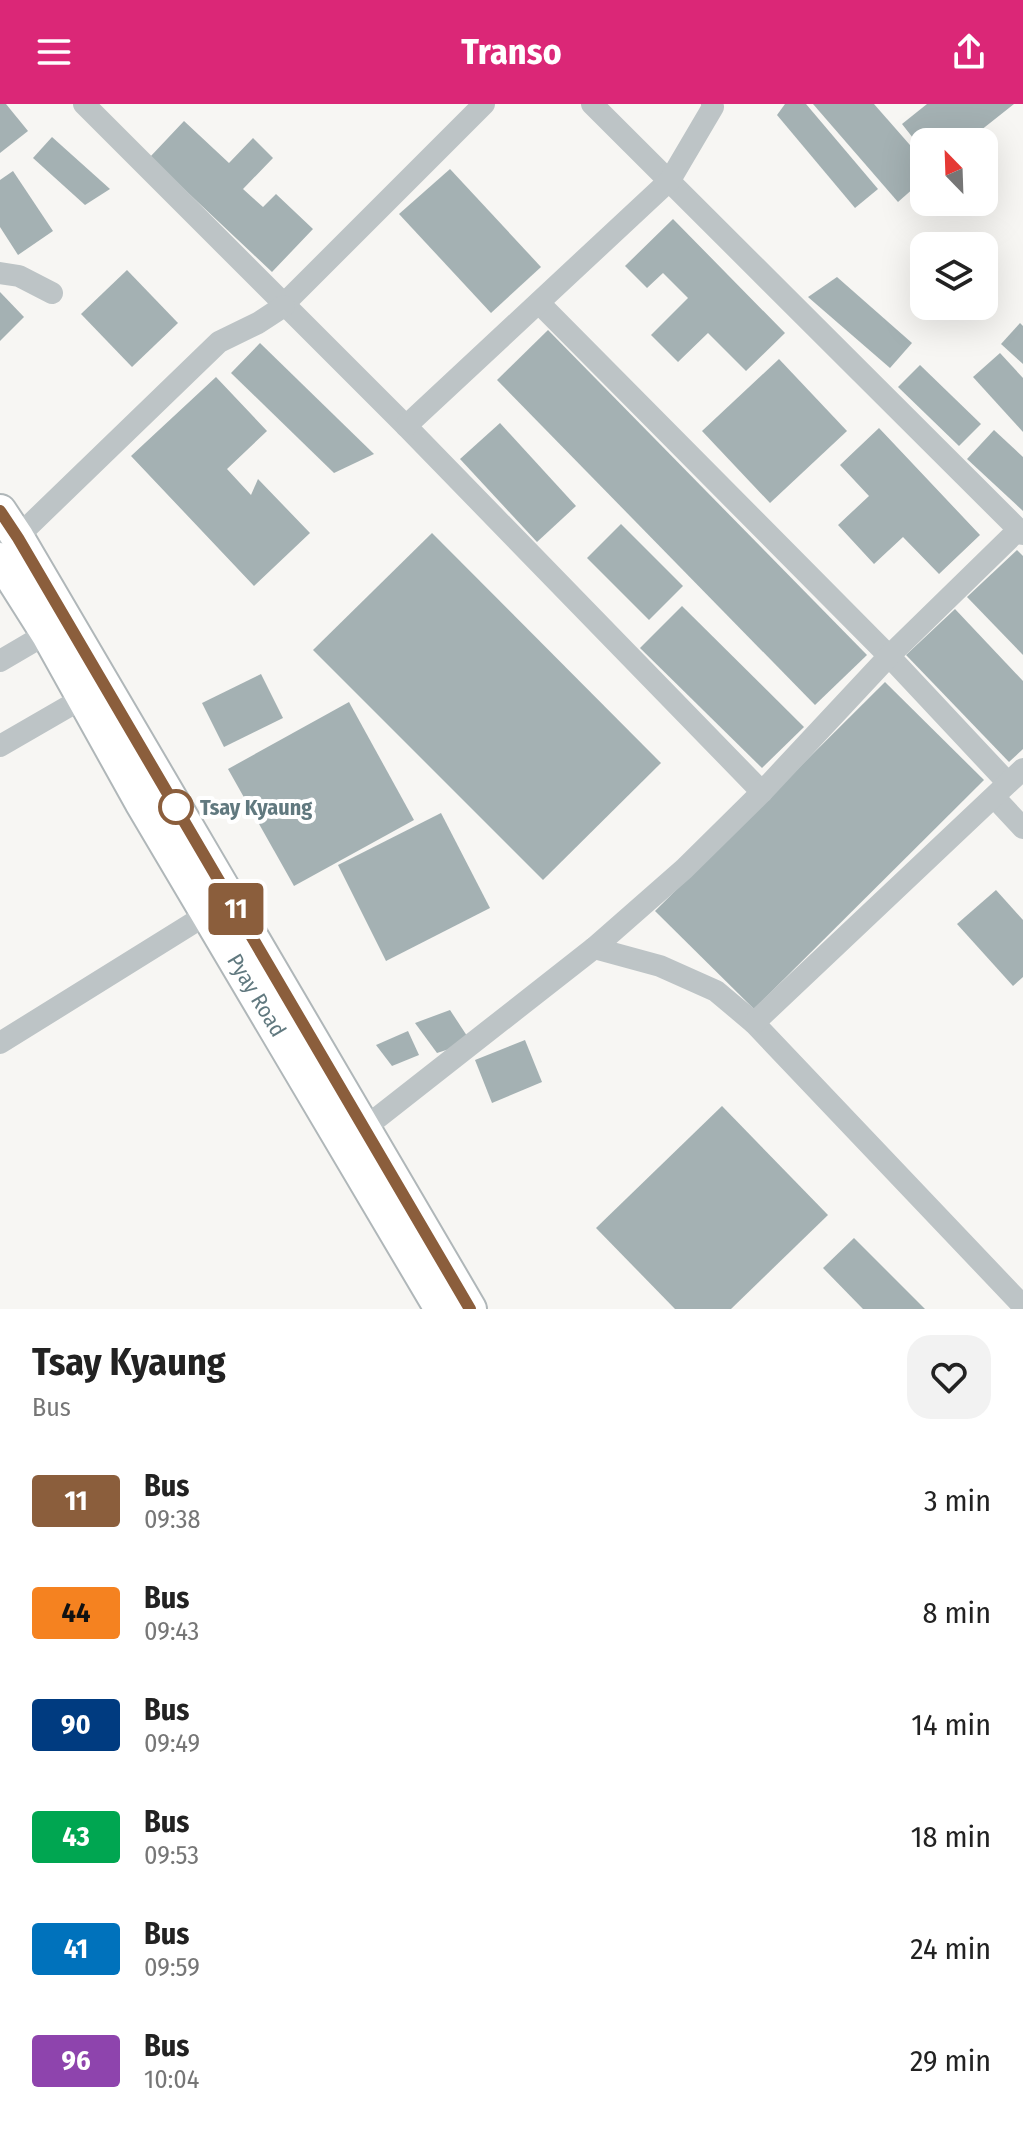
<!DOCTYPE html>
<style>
:root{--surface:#fff;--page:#f2f2f2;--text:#222;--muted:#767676;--accent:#db2777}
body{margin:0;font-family:"Fira Sans Condensed",sans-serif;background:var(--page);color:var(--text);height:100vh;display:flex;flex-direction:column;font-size:30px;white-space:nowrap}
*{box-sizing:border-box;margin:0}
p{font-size:26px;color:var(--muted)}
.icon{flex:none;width:44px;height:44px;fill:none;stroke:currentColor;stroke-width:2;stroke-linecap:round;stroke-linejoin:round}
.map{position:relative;height:1205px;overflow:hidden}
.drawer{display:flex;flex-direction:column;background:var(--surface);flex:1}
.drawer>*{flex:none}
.badge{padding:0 16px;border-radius:6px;font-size:28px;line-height:52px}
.needle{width:52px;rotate:337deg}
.tools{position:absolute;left:910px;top:24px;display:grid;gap:16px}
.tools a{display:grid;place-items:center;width:88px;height:88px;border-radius:16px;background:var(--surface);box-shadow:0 8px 32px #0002;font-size:40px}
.map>.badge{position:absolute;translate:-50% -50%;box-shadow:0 0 0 4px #fff}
.round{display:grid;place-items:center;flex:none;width:84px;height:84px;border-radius:24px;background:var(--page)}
.summary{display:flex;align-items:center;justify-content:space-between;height:136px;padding:0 32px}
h1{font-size:38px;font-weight:700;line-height:60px}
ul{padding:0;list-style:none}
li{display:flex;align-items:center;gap:24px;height:112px;padding:0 32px}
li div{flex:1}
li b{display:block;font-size:30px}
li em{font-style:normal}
li .badge{min-width:88px;font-weight:700;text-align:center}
header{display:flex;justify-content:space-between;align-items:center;height:104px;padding:0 32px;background:var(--accent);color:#fff;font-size:36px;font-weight:700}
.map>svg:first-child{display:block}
.building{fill:#a4b1b3}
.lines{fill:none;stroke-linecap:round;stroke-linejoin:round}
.highway-casing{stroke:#b0b7b9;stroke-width:36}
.minor{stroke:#bdc4c6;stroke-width:22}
.highway{stroke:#fff;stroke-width:32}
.line-casing{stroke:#fff;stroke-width:18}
.line{stroke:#8b5e3c;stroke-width:12}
.stop-dot{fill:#fff;stroke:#8b5e3c;stroke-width:4}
.labels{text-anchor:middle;stroke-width:8;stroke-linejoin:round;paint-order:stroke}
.stop-label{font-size:22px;font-weight:bold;fill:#61797f;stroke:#fff;text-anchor:start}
.street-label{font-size:22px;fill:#61797f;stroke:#fff}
</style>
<header><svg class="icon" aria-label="menu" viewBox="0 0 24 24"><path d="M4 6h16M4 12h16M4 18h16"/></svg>Transo<svg class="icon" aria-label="share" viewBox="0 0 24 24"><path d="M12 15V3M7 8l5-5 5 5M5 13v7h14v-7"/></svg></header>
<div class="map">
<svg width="1023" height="1205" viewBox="0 0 1023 1205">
<rect width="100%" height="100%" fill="#f7f6f3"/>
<g class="building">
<path d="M0,0H6L28,27L0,49Z"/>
<path d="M785,0H806L878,85L855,104L777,11Z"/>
<path d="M813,0H874L924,57V75L898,98Z"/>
<path d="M927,0H1014L966,38H924V48L902,20Z"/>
<path d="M184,17L229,59L253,34L273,54L243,85L263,103L276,90L313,125L272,168L150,53Z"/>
<path d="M52,33L110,85L85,101L33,54Z"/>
<path d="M450,65L541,163L491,209L399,110Z"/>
<path d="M13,67L53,127L18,151L0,123V76Z"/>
<path d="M673,115L785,229L746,267L708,229L678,258L651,231L688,194L663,169L647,184L625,162Z"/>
<path d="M127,166L178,219L132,263L81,210Z"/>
<path d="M837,173L912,239L890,264L808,193Z"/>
<path d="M0,188L24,213L0,237Z"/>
<path d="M1020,219L1023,222V260L1001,240Z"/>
<path d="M548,226L867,551L815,601L497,276Z"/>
<path d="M260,239L374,350L334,369L231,269Z"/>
<path d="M1000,249L1023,274V328L973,273Z"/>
<path d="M779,255L847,327L770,399L702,327Z"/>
<path d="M920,261L981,320L959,342L898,283Z"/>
<path d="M216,273L267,327L227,365L251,391L258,375L310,429L254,482L131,352Z"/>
<path d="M500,319L576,402L537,438L460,355Z"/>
<path d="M879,324L980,431L939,470L903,433L874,460L838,421L869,392L840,361Z"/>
<path d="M994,326L1023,353V407L967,355Z"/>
<path d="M621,420L683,482L649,516L587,454Z"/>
<path d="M432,429L661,659L543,776L313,546Z"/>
<path d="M1017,446L1023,452V551L967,493Z"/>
<path d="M682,502L804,623L762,664L640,544Z"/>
<path d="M955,505L1023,577V645L1009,658L906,551Z"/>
<path d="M261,570L283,614L224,643L202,599Z"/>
<path d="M885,578L984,676L754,905L655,807Z"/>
<path d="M349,598L414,716L294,782L228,665Z"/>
<path d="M441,709L490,804L386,857L338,761Z"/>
<path d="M996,786L1023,816V873L1013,882L957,820Z"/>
<path d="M450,906L471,938L437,949L415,919Z"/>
<path d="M408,927L419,951L392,962L376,941Z"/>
<path d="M525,936L542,978L492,999L475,956Z"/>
<path d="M722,1002L828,1111L731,1205H675L596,1124Z"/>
<path d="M854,1134L925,1205H863L823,1164Z"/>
</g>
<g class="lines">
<g class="highway-casing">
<g id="highway">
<path d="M0,407L18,434L470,1205"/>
<path d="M0,455L48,531L141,698L441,1205"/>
</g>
</g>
<g class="minor">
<path d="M84,0L406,322L762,688"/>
<path d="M592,0L1023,430"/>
<path d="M0,169L19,172L52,189"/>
<path d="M539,199L889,552L1008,679"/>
<path d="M284,200L484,0"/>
<path d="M406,322L670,76L713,3L712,0"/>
<path d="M9,441L219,238L258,219L284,202"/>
<path d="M0,557L58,523"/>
<path d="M0,642L83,594"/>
<path d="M995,694L1023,724"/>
<path d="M594,844L660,862L716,887L754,919L1023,1202"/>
<path d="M754,919L1023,665"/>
<path d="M0,939L217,804"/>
<path d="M353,1033L594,844L684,765L762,688L889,552L1018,426"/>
</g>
<use href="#highway" class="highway"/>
</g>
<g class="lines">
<g class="line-casing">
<path id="line" d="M0,407L18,434L470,1205"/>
</g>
<use href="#line" class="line"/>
</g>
<circle class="stop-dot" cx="176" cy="703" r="16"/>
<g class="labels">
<g class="stop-label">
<text x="200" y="711">Tsay Kyaung</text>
</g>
<g class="street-label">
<text transform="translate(257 891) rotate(59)" y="8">Pyay Road</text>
</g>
</g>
</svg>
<div class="tools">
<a><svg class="needle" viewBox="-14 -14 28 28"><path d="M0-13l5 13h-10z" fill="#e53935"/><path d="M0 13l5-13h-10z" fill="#767676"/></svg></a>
<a><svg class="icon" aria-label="layers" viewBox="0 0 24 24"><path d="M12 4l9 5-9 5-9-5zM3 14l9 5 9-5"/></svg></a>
</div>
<b class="badge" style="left:236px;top:805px;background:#8b5e3c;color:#fff">11</b>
</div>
<section class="drawer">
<div class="summary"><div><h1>Tsay Kyaung</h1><p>Bus</p></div><a class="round"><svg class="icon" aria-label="heart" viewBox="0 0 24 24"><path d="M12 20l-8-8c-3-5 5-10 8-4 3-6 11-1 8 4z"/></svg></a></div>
<ul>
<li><span class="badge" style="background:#8b5e3c;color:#fff">11</span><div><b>Bus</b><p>09:38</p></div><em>3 min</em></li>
<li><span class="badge" style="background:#f58220;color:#111">44</span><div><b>Bus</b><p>09:43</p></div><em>8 min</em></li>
<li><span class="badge" style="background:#003b80;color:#fff">90</span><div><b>Bus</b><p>09:49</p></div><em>14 min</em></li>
<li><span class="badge" style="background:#00a651;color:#fff">43</span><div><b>Bus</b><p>09:53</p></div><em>18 min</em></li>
<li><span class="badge" style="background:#0072bc;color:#fff">41</span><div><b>Bus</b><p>09:59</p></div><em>24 min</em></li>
<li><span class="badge" style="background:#8e44ad;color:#fff">96</span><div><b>Bus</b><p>10:04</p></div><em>29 min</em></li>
</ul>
</section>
